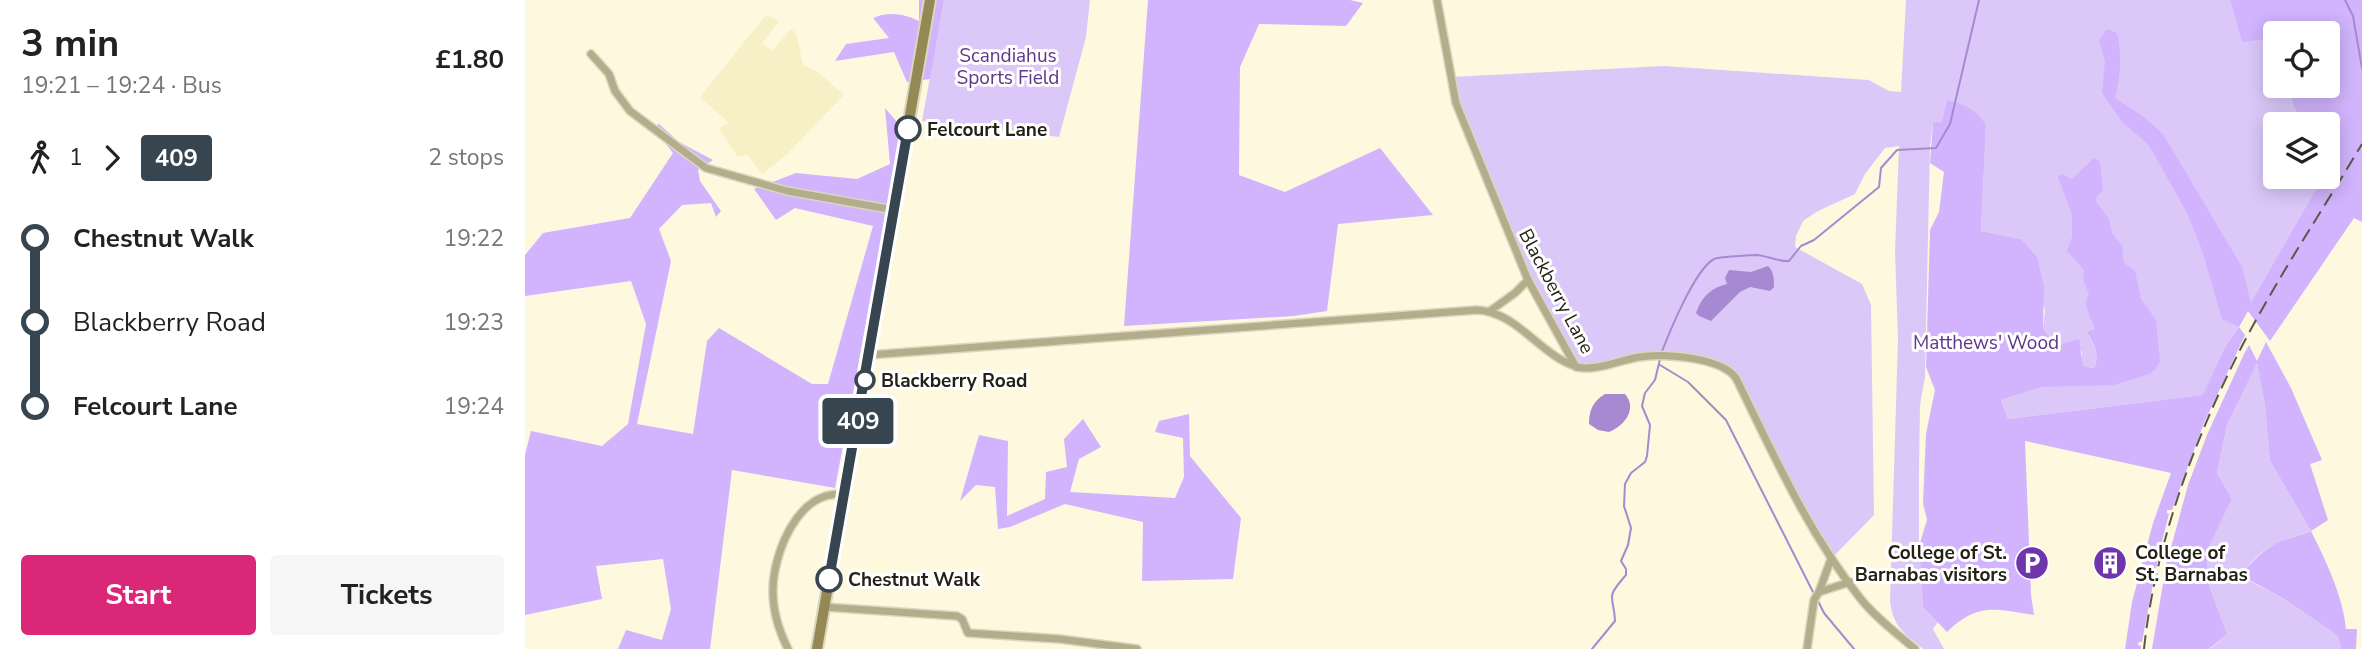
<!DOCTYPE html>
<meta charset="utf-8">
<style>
:root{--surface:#fff;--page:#f6f6f6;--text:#222;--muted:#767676;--accent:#db2777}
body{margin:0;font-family:"Nunito Sans",sans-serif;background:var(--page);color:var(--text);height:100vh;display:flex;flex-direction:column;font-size:26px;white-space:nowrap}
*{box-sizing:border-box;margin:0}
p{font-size:23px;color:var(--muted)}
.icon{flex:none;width:38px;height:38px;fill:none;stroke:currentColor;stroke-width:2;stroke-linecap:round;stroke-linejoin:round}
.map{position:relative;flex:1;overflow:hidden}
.sheet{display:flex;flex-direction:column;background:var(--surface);width:525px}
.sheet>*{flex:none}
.badge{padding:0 14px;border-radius:5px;font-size:24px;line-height:46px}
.fabs{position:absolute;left:1738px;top:21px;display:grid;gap:14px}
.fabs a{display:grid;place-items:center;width:77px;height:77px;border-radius:7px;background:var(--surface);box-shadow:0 4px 18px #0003;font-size:35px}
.map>.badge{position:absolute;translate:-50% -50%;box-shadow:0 0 0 4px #fff}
.legs{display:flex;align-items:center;gap:10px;height:77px;padding:0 21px;font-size:23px}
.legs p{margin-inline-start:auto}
.overview{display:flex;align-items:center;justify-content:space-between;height:119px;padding:0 21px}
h1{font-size:38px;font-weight:700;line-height:52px}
.cta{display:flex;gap:14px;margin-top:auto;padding:14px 21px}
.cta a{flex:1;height:80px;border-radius:7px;background:var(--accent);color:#fff;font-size:28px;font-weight:700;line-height:80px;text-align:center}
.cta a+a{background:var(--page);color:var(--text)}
ul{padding:0 21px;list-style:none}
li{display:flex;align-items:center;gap:24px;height:84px;font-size:26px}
li i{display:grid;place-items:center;width:10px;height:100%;margin:0 9px;background:currentColor}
li i::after{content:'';width:18px;height:18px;margin:-9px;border:5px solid;border-radius:50%;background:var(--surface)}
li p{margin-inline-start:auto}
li:first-child i{background:linear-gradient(#0000 50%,currentColor 0)}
li:last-child i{background:linear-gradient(currentColor 50%,#0000 0)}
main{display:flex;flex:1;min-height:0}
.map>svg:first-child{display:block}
.built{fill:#f7efc6}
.green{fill:#dbc8f9}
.forest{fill:#d1b4fd}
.water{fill:#a689d0}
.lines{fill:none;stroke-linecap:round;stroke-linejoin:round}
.stream{stroke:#a689d0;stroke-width:2}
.street-casing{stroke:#dbd6be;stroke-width:10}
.secondary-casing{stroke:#dbd6be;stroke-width:14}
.street{stroke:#b4ad8b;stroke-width:7}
.secondary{stroke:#948955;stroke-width:10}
.rail{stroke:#5b5747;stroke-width:2;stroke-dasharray:14 7;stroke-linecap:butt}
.line-1-casing{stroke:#fff;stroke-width:16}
.line-1{stroke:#36454f;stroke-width:10}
.stop-1-dot{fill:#fff;stroke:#36454f;stroke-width:3.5}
.labels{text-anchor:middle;stroke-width:6;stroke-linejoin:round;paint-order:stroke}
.park-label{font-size:19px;fill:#5d368a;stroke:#fff}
.stop-label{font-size:19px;font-weight:bold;fill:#242115;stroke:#fff;text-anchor:start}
.street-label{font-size:19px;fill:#242115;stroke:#fff}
.poi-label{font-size:19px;font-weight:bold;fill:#242115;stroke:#fff;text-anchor:end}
</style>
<main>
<section class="sheet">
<div class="overview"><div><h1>3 min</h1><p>19:21 – 19:24 · Bus</p></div><b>£1.80</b></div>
<div class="legs"><svg class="icon" aria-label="walk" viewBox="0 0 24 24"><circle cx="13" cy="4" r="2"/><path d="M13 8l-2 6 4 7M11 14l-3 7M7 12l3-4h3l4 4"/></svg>1<svg class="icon" aria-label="forward" viewBox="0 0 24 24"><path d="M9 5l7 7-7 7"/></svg><b class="badge" style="background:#36454f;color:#fff">409</b><p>2 stops</p></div>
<ul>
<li><i style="color:#36454f"></i><b>Chestnut Walk</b><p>19:22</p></li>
<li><i style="color:#36454f"></i><span>Blackberry Road</span><p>19:23</p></li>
<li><i style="color:#36454f"></i><b>Felcourt Lane</b><p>19:24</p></li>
</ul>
<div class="cta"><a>Start</a><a>Tickets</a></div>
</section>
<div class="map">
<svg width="1837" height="649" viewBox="0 0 1837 649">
<rect width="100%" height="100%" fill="#fef8de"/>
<path class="built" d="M241,15L254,21L237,43L247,51L266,29L271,33L278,65L293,72L319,95L263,153L237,175L223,155L212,156L194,129L203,122L175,97Z"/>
<g class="green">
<path d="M419,0H565L561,37L534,137L397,121Z"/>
<path d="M1381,0H1705L1717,41L1750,38V86H1763L1768,105L1778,124H1750V177H1798L1714,327L1700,347L1679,395L1483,419L1476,400L1517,387L1599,368L1562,332C1568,345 1575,353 1569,368L1557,366V351L1531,346L1518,328L1520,310L1496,239L1456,231L1461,125L1408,123L1405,146L1400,377L1395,405L1394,470V546L1398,607L1413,622L1408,629L1419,649H1398C1379,633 1368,627 1365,601L1373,339L1370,251L1374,146L1360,148L1340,174L1330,194L1293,211L1278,221L1271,236L1270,247L1337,284L1346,305L1349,515L1306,559L1211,378L1197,366L1132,356L1086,365L1051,367L1003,280L931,103L926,77L1139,66L1344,80L1364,91L1376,92Z"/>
<path d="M1732,362L1740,405L1745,461L1786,531C1769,537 1747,542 1734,555C1726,562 1721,569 1713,575L1761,600L1813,636L1816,649H1685L1702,634L1683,582L1682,551L1707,499L1692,473L1702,425Z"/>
</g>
<g class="forest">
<path d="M394,0H419L405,79L382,82L369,52L310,61L321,44L364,38L348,18C363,11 380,14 394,21Z"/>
<path d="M623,0H825L838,3L821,26L734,24L715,67L714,175L760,192L855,148L908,215L813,224L802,311L769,316L599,326Z"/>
<path d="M1705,0H1837V222L1829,218L1745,341L1723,311L1714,327L1720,335L1679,423L1647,510H1642V513L1644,514L1634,553H1631L1630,557L1633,558L1617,642H1614L1613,645L1616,646V649H1600L1607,602L1628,523L1646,473L1500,441L1506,595L1509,615C1470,609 1453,602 1422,632L1398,607L1394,546L1402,520L1398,503L1401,434L1410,390L1401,367L1405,230L1414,212L1419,172L1405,163L1408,123L1417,122L1422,100C1440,105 1451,109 1461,125L1456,231L1496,239L1512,257L1519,287L1518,328L1531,346L1554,339L1558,366L1569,368C1575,354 1569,345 1562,332L1570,329C1566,317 1557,304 1564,294L1558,280L1559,270L1542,251L1547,237V215L1533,177L1536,174L1547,179L1569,158L1575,162L1578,191L1572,196L1571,201L1584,219L1587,233L1597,246L1599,263L1610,271L1616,299L1631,320L1635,361L1630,370L1624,374L1589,385L1517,387L1476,400L1483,419L1678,395L1700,347L1714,327L1697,319L1677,250L1662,213L1624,145L1597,122L1577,93L1580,61L1574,40L1582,29L1592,33C1597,56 1596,75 1590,98L1619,117L1638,134L1717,267L1726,303L1798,177H1802V124H1778L1768,105L1763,86H1802V33H1750V38L1717,42Z"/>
<path d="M360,108L378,129L310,488L207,470L185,649H93L101,630L137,640L146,609L138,559L71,566L77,599L0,615V455L6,431L77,446L103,424L121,324L106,281L0,296V255L18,233L105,218L148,153L128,127L134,124L154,142L188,160L173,170L175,181L196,211L191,217L186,203L157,205L134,229L146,261L112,424L168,434L182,341L194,328L287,384H303L348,226L270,208L251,220L229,189L271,173L332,179L365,164Z"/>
<path d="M1741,342L1766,388L1797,460L1785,464L1803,520L1786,531C1801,561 1818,596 1821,629H1832L1831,649H1816L1813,636L1761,600L1713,574C1726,566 1734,553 1748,545C1759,539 1774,536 1786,531L1745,461L1740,405L1732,363L1702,425L1692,473L1707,499L1682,551L1683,582L1702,634L1684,649H1627L1642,560L1647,561L1648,557L1644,555L1663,485L1682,435L1719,354L1724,345L1732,361Z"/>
<path d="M664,414L665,456L716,518L708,579L617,581L618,522L540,504L485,527L473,529L470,487L451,485L435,501L454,435L483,441L482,516L520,499L521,472L542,467L539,439L558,419L576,447L554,459L545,492L650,498L659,477L658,438L630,432L634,421Z"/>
</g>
<g class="water">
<path d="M1243,266C1249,272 1249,278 1249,287L1245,291L1225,287L1215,292L1186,321L1174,316L1171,313C1177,296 1186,288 1202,284L1200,278L1204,270L1226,272Z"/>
<path d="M1080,394H1100C1113,409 1099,426 1084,432L1073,430L1064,424C1064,410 1068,401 1080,394Z"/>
</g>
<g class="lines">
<g class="stream">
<path d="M1820,0L1828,16L1837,68"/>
<path d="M1136,354C1144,333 1170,269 1189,259C1192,257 1228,255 1232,255C1243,256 1254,262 1264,261L1276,246L1289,240L1354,187L1356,168L1372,150L1411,148L1425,124L1454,0"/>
<path d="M1135,365L1163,382L1201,420L1289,594"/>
<path d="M1292,599L1299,613L1329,649"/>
<path d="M1067,649L1090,621C1089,594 1079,600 1101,575V569L1096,561L1103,545L1106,528L1099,506L1100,484L1106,473L1120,462L1122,456L1125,425L1117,406L1120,393L1130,380L1135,359"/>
</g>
<g class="street-casing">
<g id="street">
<path d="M912,0L931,103L1003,280L1051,367C1074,371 1091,361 1114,357C1138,353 1196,357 1211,378C1248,453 1282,531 1335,598C1350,617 1371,633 1390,649"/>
<path d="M66,54L84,74L90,91L105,111L181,168L262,191L369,210"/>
<path d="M965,311L990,293L1003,280"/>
<path d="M344,355L952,310C992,312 1014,354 1050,366"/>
<path d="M1294,592L1325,582"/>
<path d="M299,607L432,616L437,619L443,633L535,639L612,649"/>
<path d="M263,649C254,631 248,612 248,592C247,555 274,486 321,495"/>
<path d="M1282,649L1289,600L1294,592L1306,559"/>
</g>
</g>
<g class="secondary-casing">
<path id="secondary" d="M292,649L405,0"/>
</g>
<use href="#street" class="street"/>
<use href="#secondary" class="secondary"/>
<path class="rail" d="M1619,649C1630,544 1669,440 1717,346C1753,277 1797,211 1837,144"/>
</g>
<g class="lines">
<g class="line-1-casing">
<path id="line-1" d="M304,579L383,129"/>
</g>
<use href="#line-1" class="line-1"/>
</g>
<defs>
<g id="parking-disc" transform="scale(1.75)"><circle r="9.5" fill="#6f35ab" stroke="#fff"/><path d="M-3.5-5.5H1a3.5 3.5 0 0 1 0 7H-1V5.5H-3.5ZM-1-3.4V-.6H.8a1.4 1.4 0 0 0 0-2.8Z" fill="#fff"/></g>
<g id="building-disc" transform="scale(1.75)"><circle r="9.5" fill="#6f35ab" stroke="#fff"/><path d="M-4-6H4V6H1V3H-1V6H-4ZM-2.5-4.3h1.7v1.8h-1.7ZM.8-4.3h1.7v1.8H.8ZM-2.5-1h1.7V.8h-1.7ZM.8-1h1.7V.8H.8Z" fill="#fff"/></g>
</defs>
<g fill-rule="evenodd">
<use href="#parking-disc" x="1507" y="563"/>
<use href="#building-disc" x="1585" y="563"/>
</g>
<g class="stop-1-dot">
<circle cx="383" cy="129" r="12"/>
<circle cx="340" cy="380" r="9"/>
<circle cx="304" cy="579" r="12"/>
</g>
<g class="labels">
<g class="park-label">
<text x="483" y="62">Scandiahus<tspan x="483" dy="22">Sports Field</tspan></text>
<text x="1461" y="349">Matthews' Wood</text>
</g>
<g class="stop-label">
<text x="402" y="136">Felcourt Lane</text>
<text x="356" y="387">Blackberry Road</text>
<text x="323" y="586">Chestnut Walk</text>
</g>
<g class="street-label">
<text transform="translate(1032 291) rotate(62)" y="7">Blackberry Lane</text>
</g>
<g class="poi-label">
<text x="1482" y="559">College of St.<tspan x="1482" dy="22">Barnabas visitors</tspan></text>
<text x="1610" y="559" text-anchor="start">College of<tspan x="1610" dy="22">St. Barnabas</tspan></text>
</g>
</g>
</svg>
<div class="fabs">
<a><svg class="icon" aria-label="locate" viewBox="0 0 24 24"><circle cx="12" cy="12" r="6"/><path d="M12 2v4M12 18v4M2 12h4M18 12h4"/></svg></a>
<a><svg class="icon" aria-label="layers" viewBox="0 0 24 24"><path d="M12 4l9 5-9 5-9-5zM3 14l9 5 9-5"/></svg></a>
</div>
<b class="badge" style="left:333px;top:421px;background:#36454f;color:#fff">409</b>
</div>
</main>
